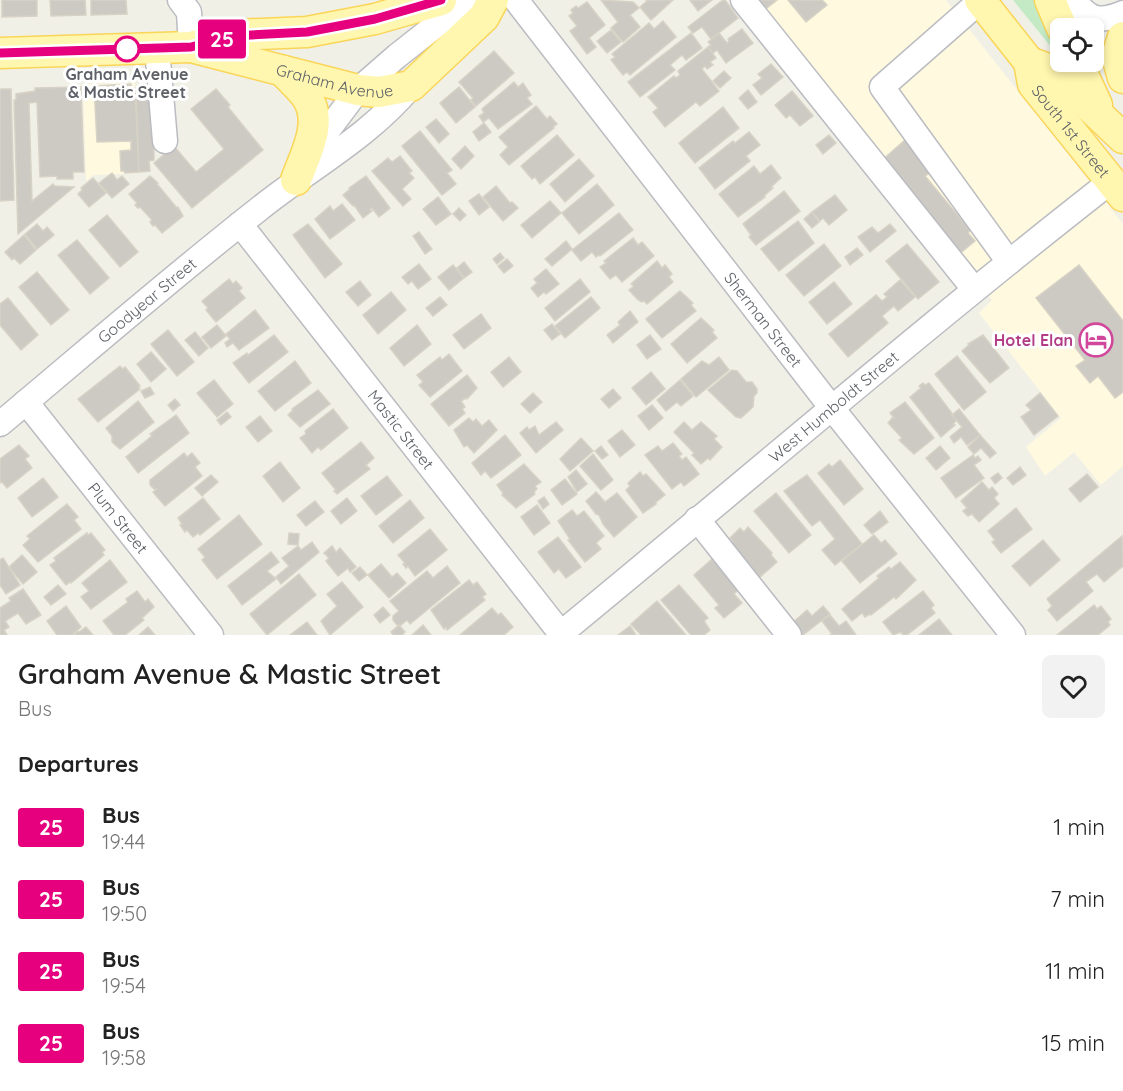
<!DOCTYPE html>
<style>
:root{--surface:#fff;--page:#f2f2f2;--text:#222;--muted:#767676}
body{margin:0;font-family:Quicksand,sans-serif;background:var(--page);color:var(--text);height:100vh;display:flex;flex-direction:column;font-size:22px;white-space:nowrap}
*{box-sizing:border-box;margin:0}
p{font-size:20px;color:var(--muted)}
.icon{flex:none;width:33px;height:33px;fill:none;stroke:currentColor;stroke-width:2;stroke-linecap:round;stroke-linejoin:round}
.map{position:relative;height:635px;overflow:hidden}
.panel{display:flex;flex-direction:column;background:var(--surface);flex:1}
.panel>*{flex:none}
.badge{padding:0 12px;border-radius:4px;font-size:21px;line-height:39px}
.tools{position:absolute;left:1050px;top:18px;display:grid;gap:12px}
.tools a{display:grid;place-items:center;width:54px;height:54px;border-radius:9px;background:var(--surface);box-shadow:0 3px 9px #0003;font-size:30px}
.map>.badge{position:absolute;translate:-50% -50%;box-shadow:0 0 0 3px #fff}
h2{padding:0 18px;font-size:22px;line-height:54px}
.round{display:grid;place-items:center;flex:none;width:63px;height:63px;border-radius:9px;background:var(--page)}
.head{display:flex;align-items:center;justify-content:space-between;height:102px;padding:0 18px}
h1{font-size:28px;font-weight:600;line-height:45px}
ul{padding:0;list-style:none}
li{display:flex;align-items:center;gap:18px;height:72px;padding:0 18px}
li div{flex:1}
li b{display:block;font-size:22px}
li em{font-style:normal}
li .badge{min-width:66px;font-weight:700;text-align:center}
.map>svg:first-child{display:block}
.commercial{fill:#fff9df}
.green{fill:#c3eac5}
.building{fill:#cdcac4;stroke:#d7d2c5;stroke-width:1.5}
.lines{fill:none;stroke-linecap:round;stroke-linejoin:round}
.minor-casing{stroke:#babcc1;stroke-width:27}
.major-casing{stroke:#fad558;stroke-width:33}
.minor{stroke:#fff;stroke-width:24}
.major{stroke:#fff6af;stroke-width:30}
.line-casing{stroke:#fff;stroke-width:14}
.line{stroke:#e6007e;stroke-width:9}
.stop-dot{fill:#fff;stroke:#e6007e;stroke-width:3}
.labels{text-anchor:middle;stroke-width:6;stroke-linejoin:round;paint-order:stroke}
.stop-label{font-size:16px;font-weight:bold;fill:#5e6268;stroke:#fff}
.street-label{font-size:16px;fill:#5e6268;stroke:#fff}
.hotel-label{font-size:16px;font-weight:bold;fill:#b23c85;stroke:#fff;text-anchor:end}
</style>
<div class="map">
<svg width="1123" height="635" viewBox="0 0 1123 635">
<rect width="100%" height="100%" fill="#f1f0e7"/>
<g class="commercial">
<path d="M751,0H946L1123,224V466L1101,485L1074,452L1045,476L1026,447L1061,418L979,313L992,300Z"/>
<path d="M135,83L139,173L94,175L86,181L83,84Z"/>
</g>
<path class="green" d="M1013,0H1036L1060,45V58Z"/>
<g class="building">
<path d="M2,0H37V16L2,17Z"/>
<path d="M50,0H85L86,15L51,16Z"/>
<path d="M91,0H126L127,14L91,15Z"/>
<path d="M601,0L633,2L639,8L630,15L640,27L623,42L611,28L618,22Z"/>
<path d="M646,0H673L651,20L640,7L647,1Z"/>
<path d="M690,0H712L698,11Z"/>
<path d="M723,0H725L738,18L711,39L702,27L693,33L688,27Z"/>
<path d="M753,0H777L763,11Z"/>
<path d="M788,0H822L827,5L806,22Z"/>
<path d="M587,2L605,25L589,38L596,47L587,54L570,31L577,26L569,16L573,13L571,10L576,6L578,8Z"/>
<path d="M663,21L676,37L630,75L627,72L623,75L611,60L615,57L612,54L649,23L654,29Z"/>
<path d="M742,29L753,43L726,63L717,50L713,53L708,47L711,45L708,42L719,33L727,43L729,41L728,39Z"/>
<path d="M611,30L621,42L607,53L597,41Z"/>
<path d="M691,33L702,48L686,60L682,55L670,65L675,70L640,97L628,82Z"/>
<path d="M708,47L716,58L710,62L713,65L707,69L705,66L702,69L719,91L700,106L696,102L665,127L653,112L658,108L648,97L674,76L676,78L680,75L678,71Z"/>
<path d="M494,51L514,73L476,106L471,100L473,98L459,82Z"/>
<path d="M771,64L783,77L761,95L753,85L762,78L758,74Z"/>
<path d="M724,71L731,78L720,88L713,81Z"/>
<path d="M514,82L518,87L523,83L531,95L527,98L532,104L498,129L489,118L483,122L479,116L484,113L482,109Z"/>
<path d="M131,84V88H135L139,172L125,173L124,171H121L120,151L131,150V141L97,142L94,86Z"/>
<path d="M81,87L84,172H73V179H57V176L40,177L37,102L29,103L32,201L53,184L55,186L74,187L18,234L14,100H16V94L35,91V88Z"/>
<path d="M459,87L475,107L456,123L440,103Z"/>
<path d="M0,89H11L14,200L0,201Z"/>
<path d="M216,89L230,105L228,107L263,150L192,208L154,163L174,146L196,172L224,149L191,109Z"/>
<path d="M748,90L757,102L748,109L739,98Z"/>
<path d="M792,91L813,116L800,126L790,115L786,118L775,105Z"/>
<path d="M136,95H151L154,153V160L149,161L150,171L139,172Z"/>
<path d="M536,106L547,119L550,116L557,124L553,127L554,128L509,165L500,155L508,147L499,137Z"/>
<path d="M723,107L739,128L695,163L679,143Z"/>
<path d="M436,119L449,134L439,143L426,127Z"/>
<path d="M484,123L491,132L479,141L473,132Z"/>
<path d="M420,131L452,170L447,173L456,184L442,195L402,146Z"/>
<path d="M749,132L760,145L746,156L750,161L715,189L699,168L733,141L735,143Z"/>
<path d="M557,135L574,155L540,184L535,177L532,179L521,166Z"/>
<path d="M829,135L836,143L823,154L816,145Z"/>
<path d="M905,140L931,172L925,176L970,230L968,233L975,241L958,255L881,161Z"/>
<path d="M465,146L474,156L461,169L452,159Z"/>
<path d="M400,156L412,171L409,173L414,178L402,189L411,199L403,206L372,171L388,158L392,162Z"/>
<path d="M579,159L594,176L565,202L550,184Z"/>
<path d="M771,165L781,178L771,187L773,188L764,196L765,197L738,217L719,194L754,166L760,174Z"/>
<path d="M112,173L117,180L122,176L129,184L112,198L99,183Z"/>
<path d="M150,176L158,183L157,184L177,208L178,207L183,216L162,233L155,225L153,226L150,222L152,220L140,207L138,208L135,205L137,203L129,194Z"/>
<path d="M366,176L390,208L379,217L372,208L370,210L372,211L363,218L354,205L353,206L343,195L350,189L349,188Z"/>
<path d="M93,178L106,193L89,207L78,194L82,190L81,188Z"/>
<path d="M597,184L614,205L579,234L562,213Z"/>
<path d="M496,186L510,203L512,202L518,208L503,221L483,197Z"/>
<path d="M784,191L800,211L756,245L749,237L751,235L743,224Z"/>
<path d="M479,194L489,207L479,215L469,201Z"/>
<path d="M835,195L847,210L829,225L823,218L820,221L812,212Z"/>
<path d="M438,197L451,214L436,225L423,209Z"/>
<path d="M550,201L561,213L532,238L521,225Z"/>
<path d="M342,204L355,220L330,239L315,219L330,206L333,211Z"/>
<path d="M459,208L466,215L460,221L453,214Z"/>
<path d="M812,212L819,222L812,228L804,219Z"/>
<path d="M619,213L633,230L600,256L599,255L596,257L592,252L581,261L572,250Z"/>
<path d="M107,215L138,252L120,267L89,230Z"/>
<path d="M798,221L814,243L779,271L761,249Z"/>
<path d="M37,224L43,231L47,227L54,235L37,249L25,234Z"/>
<path d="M308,224L342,264L325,278L293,235Z"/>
<path d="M890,224L896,231L870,252L858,237L872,227L878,233Z"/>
<path d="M419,232L432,249L425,254L413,236Z"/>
<path d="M24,235L36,250L20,264L14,258L12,260L5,252Z"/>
<path d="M633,238L638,245L642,242L654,256L622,282L616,275L610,279L600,267L606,263L604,261Z"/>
<path d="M77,240L109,278L90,294L58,255Z"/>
<path d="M566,241L572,249L552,266L545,259Z"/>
<path d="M824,244L841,266L804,296L786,275Z"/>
<path d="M907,244L939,282L918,299L886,261Z"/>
<path d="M857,248L863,255L850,265L845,257Z"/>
<path d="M500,253L504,258L497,264L493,259Z"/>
<path d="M507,259L513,266L504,273L498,266Z"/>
<path d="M657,261L662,268L665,265L672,274L669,277L673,282L647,304L644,301L642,302L638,300L629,290L634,286L631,284Z"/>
<path d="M464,262L472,272L464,278L457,268Z"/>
<path d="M419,264L431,279L418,289L412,281L408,284L402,277Z"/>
<path d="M453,265L464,278L449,290L438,277Z"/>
<path d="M1079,265L1123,321V392L1115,398L1098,376L1090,383L1076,366L1085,360L1036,298Z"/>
<path d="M546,269L559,284L546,294L544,292L538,297L531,288L537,283L534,279Z"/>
<path d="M37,272L69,310L51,325L19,287Z"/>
<path d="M229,279L233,284L236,281L242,288L239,291L245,298L216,322L206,310L208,308L202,301Z"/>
<path d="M580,279L590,292L555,321L545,308Z"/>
<path d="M900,280L915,297L898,311L894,306L882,316L888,323L848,357L829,334L876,295L882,301L887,297L884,294Z"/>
<path d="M360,281L371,295L358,306L346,292Z"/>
<path d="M834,282L852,304L827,324L809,302Z"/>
<path d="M680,291L693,303L691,305L696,311L662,338L646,319Z"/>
<path d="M391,292L406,310L378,334L363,315Z"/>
<path d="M440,297L447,305L433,316L426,308Z"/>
<path d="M591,297L600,308L565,338L555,326Z"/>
<path d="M8,298L38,335L21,350L0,325V304Z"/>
<path d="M255,310L269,328L239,350L233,343L227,347L225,343L230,339L226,334Z"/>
<path d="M630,311L638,322L613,343L607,335L620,325L618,322Z"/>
<path d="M481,314L491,328L464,349L453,335Z"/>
<path d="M701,318L714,330L712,332L717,338L687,363L671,344Z"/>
<path d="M552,324L560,334L552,340L544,330Z"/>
<path d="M217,325L226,336L211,348L202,337Z"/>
<path d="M417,325L431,344L404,366L390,348Z"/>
<path d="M168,330L194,362L177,376L151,344Z"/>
<path d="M195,332L208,348L199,356L185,340Z"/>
<path d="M274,335L288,352L249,383L233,363L247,353L248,355Z"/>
<path d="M650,335L661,349L647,359L637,345Z"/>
<path d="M983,335L1009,368L990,383L962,351L969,345L968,344Z"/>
<path d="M151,352L166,369L151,382L137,364Z"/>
<path d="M449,354L462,371L430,397L419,385L423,382L417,375L440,357L442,360Z"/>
<path d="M957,356L986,392L964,410L935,374Z"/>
<path d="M509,357L521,372L503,387L491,372Z"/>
<path d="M719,357L729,370L696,397L681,379L702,361L709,365Z"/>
<path d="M295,361L311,383L275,411L258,391Z"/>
<path d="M120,366L123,369L125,367L140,386L138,387L140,389L98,422L78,399Z"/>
<path d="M732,370L737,371L746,382H752L757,389V393L754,396L753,407L741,418L736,417L708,390Z"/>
<path d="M651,372L665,389L646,405L632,388Z"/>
<path d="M467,375L477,388L467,399L466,398L461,401L465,407L462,409L465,413L449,426L431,404Z"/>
<path d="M214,380L233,404L217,417L197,393Z"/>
<path d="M680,380L693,396L681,406L677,402L666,411L657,400Z"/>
<path d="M923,383L925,385L929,383L957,420L953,424L955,425L941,437L910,397L921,388L919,386Z"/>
<path d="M150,387L154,394L145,398L141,391Z"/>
<path d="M613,389L621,398L609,408L601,399Z"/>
<path d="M318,390L330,404L300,427L288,415L293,410L292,409Z"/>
<path d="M533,393L542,402L530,413L521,404Z"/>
<path d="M1040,393L1058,416L1034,435L1021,417L1031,410L1026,405Z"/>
<path d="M175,399L180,405L173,411L168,405Z"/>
<path d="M138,401L154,422L120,449L112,442V436L106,428Z"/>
<path d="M905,402L934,438L914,454L899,440L902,438L888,423L892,418H894L890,413Z"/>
<path d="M652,405L663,418L649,430L638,416Z"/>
<path d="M333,409L348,428L321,450L318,447L312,453L300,438L306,434L305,431Z"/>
<path d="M959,409L980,435L967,445L961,437L954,443L950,437L962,427L952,415Z"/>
<path d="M227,412L231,417L221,425L217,420Z"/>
<path d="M176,415L189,433L138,473L126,457L152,436L150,434Z"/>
<path d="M260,416L272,431L258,442L246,427Z"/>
<path d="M469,418L473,422L476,419L482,426L489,420L497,430L474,453L467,445L464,447L454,430Z"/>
<path d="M556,422L563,430L536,453L520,433L527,427L529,430L535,426L539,435Z"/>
<path d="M684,422L692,430L701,422L717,436L714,439L722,447L710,460L708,458L701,464L692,455L694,453L674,432Z"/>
<path d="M622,430L635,445L620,457L608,441Z"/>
<path d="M505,435L521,455L491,478L485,471L481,475L472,463Z"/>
<path d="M980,435L996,453L990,458L981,448L974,454L968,447Z"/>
<path d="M581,438L593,451L570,471L560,459Z"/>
<path d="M361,442L374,458L366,465L370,469L337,494L334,491L336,490L322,473Z"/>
<path d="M673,443L682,454L679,456L682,460L686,457L699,474L684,486L681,482L672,489L645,455L658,446L662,451Z"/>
<path d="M19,445L29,456L25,459L32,468L7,488L2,482L0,483V459Z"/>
<path d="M601,446L608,455L602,459L595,451Z"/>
<path d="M940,446L950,458L936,470L926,458Z"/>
<path d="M184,453L187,457L192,453L200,463L195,467L202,476L165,506L153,492L157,489H154L150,485V480Z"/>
<path d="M593,454L613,480L601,490L580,466Z"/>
<path d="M973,455L975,458L978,456L981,460L974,465L984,478L956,498L941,478Z"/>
<path d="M840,460L863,489L844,505L818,473L829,464L832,467Z"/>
<path d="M280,462L300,488L283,502L263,476Z"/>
<path d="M524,464L541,482L535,486L537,489L534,492L535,494L516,508L502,495L503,493L497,485Z"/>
<path d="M1020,467L1026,475L1013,485L1007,478Z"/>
<path d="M576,470L587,484L577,492L568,477Z"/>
<path d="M640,472L643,476L646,474L665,495L656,502V504L643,513L626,490L630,486L628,483Z"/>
<path d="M998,473L1002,478L995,484L991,478Z"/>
<path d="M1087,474L1098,487L1080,502L1069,489Z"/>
<path d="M211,475L218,482L202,496L195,488Z"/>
<path d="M807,475L862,544L835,565L822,550L835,539L820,520L812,526L784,491Z"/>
<path d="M387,476L402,495L376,515L361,496Z"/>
<path d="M43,478L58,497L32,517L18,498Z"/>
<path d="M565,479L577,494L562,505L551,490Z"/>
<path d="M982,482L989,490L992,487L998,494L994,498L999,504L979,522L972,514L968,516L963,511L967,508L961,501Z"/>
<path d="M596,492L605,502L617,493L637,517L614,537L603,524L599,515L596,514L586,501Z"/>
<path d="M776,493L811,535L789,553L754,511Z"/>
<path d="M544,497L549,504L543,509L538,501Z"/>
<path d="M203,498L220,519L200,535L198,533L193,537L187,530L185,532L180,525L182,524L178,518Z"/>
<path d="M347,498L357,511L341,524L331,511Z"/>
<path d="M410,500L424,518L393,543L379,526Z"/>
<path d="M315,501L324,512L306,526L297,515Z"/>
<path d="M67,504L78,517L74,520L81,529L38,562L23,545L30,539L27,536Z"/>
<path d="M537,505L550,523L534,535L521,517Z"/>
<path d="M1016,508L1032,529L1001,553L992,542L995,540L988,531Z"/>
<path d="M572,510L577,516L584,511L604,536L596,543L601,549L585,562L568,540L570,539L558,521Z"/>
<path d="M880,511L888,522L872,534L864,525Z"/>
<path d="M239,515L262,544L217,579L202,560L205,557L198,549Z"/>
<path d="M748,527L772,553L771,555L777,562L760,577L729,546L733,541L730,538L740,528L744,532Z"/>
<path d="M430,529L447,550L415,576L408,566L406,568L403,564L405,563L398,555Z"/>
<path d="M87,533L88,535L91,533L105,550L102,552L104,555L71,583L70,582L66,585L50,565L56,561L54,558Z"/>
<path d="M289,533L299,534L298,545L288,544Z"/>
<path d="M874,535L881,543L885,540L897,554L860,583L842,561Z"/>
<path d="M1122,536L1123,566L1104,582L1097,574L1086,582L1093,591L1057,621L1048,610L1052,606L1047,599Z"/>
<path d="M558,537L581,567L566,578L559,569L554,573L538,552Z"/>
<path d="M1043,540L1060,560L1030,586L1012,566Z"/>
<path d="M312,542L319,552L281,584L276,577L289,566L282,558L298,546L301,550Z"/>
<path d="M332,546L336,552L340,548L356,567L350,572L348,568L338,576L326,561L329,558L324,553Z"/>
<path d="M271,552L279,562L267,571L276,579L242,605L228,586Z"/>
<path d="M22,555L37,572L23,584L9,567Z"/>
<path d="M3,558L20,585L6,594L0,585V560Z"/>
<path d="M712,559L738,590L734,594L742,603L724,618L715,608L719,605L694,575Z"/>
<path d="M110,560L127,582L91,609L81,597L89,591L82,583Z"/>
<path d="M900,562L916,580L896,599L894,597L871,615L870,614L865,617L862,613L852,621L842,609L879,578L877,576L889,567L891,569Z"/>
<path d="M381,564L392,577L397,573L406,583L389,598L368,575Z"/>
<path d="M447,566L460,583L410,624L407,620L401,625H397L393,620V616L399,611L390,601L427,571L433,578Z"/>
<path d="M360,567L367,575L359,581L352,573Z"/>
<path d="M299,574L316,595L267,635L250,614Z"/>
<path d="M469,580L473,585L477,582L486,594L482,597L485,600L447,630L446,627L444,629L431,610Z"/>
<path d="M342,582L363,607L330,635L321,621L337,606L327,594Z"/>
<path d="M58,585L66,594L51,605L44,597Z"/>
<path d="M679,585L708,618L704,621L710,630L704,635H691L661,600Z"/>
<path d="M23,589L41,615L26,624L18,613L5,621L9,627L4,630L7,635H0V608L11,601L9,598Z"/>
<path d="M137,591L145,602L148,599L154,607L142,618L144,620L125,635H114L103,621L128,602L126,599Z"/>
<path d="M923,591L934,605L931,608L935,613L907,635H903L901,632L893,635L883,622Z"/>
<path d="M657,601L686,635H641L631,624Z"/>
<path d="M1094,605L1097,609L1101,606L1111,619L1108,622L1110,625L1098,635H1057Z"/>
<path d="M66,606L81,627L72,635H57L47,621Z"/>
<path d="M823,606L830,614L803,635H800L791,624L807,610L812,616Z"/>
<path d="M383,607L390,615L380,623L374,615Z"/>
<path d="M492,608L498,615L501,613L513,627L504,635H460Z"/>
<path d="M830,615L839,626L846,621L856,635H830L832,634L822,621Z"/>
<path d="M939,619L952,635H919Z"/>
<path d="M307,622L317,635H290Z"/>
<path d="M399,625L405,632L402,635H393L391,632Z"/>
<path d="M423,625L431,635H412Z"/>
<path d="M630,626L636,635H618Z"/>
<path d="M86,627L93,635H73L78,631L79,632Z"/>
<path d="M148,627L155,635H139Z"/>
</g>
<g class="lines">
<g class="minor-casing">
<g id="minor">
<path d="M180,0L189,12L191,47"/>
<path id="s1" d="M516,0L831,407L1013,635"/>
<path d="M743,0L974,289"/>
<path d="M1074,0C1089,20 1099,23 1123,13"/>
<path d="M980,1L882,87L1009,262"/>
<path d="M157,48L165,141"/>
<path d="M311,155L325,134L358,90L397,56L468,0"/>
<path id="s2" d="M240,224L562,635"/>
<path id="s3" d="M26,402L211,635"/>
<path id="s4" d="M0,424C86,352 171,278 259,209C310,168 369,137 411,86"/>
<path d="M697,519L789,635"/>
<path id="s5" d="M559,635C743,484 923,328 1110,182"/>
</g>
</g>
<g class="major-casing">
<g id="major">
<path id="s6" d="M980,0L1029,62L1033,84L1123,196"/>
<path d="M1050,0L1062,28"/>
<path d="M1123,37L1117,56L1123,78"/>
<path id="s7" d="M191,47L358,90L379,92L411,86L484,17L493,0"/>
<path d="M0,53L191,47L233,35L307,32L375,19L441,0"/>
<path d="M1029,62L1051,70L1123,138"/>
<path d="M1077,62L1097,105"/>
<path d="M283,71C291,80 302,89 308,99C323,124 305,155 296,180"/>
</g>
</g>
<use href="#minor" class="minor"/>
<use href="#major" class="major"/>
</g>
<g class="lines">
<g class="line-casing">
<path id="line" d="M0,53L191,47L233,36L307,32L375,19L441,0"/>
</g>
<use href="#line" class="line"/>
</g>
<defs>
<g id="hotel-ring" transform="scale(1.725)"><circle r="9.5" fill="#fff" stroke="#d1479c" stroke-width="1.5"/><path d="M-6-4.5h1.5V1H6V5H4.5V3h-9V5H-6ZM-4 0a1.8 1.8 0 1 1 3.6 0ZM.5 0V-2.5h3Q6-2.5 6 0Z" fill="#d1479c"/></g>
</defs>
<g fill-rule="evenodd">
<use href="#hotel-ring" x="1096" y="340"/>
</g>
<circle class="stop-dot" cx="127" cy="49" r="12"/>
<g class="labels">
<g class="stop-label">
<text x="127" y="80">Graham Avenue<tspan x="127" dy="18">&amp; Mastic Street</tspan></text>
</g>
<g class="street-label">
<text dy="6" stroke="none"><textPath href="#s7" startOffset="148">Graham Avenue</textPath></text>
<text dy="6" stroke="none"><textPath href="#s6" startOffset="162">South 1st Street</textPath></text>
<text dy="6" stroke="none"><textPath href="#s4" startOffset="192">Goodyear Street</textPath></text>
<text dy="6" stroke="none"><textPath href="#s1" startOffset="404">Sherman Street</textPath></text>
<text dy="6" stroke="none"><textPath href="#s5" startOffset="357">West Humboldt Street</textPath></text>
<text dy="6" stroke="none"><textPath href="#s2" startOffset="261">Mastic Street</textPath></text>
<text dy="6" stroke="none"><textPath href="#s3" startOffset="148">Plum Street</textPath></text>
</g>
<g class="hotel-label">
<text x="1073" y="346">Hotel Elan</text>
</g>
</g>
</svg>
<div class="tools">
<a><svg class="icon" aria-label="locate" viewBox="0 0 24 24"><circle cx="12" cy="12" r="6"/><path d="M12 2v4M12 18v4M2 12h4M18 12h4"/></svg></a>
</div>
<b class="badge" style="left:222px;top:39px;background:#e6007e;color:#fff">25</b>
</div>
<section class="panel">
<div class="head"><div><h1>Graham Avenue &amp; Mastic Street</h1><p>Bus</p></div><a class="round"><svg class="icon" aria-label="heart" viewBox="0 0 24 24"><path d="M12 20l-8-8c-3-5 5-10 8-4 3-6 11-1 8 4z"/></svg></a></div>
<h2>Departures</h2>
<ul>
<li><span class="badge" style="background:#e6007e;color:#fff">25</span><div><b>Bus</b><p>19:44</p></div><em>1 min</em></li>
<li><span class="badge" style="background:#e6007e;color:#fff">25</span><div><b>Bus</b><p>19:50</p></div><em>7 min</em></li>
<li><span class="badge" style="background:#e6007e;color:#fff">25</span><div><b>Bus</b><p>19:54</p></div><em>11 min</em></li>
<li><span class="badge" style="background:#e6007e;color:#fff">25</span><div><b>Bus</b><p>19:58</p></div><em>15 min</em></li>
</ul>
</section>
